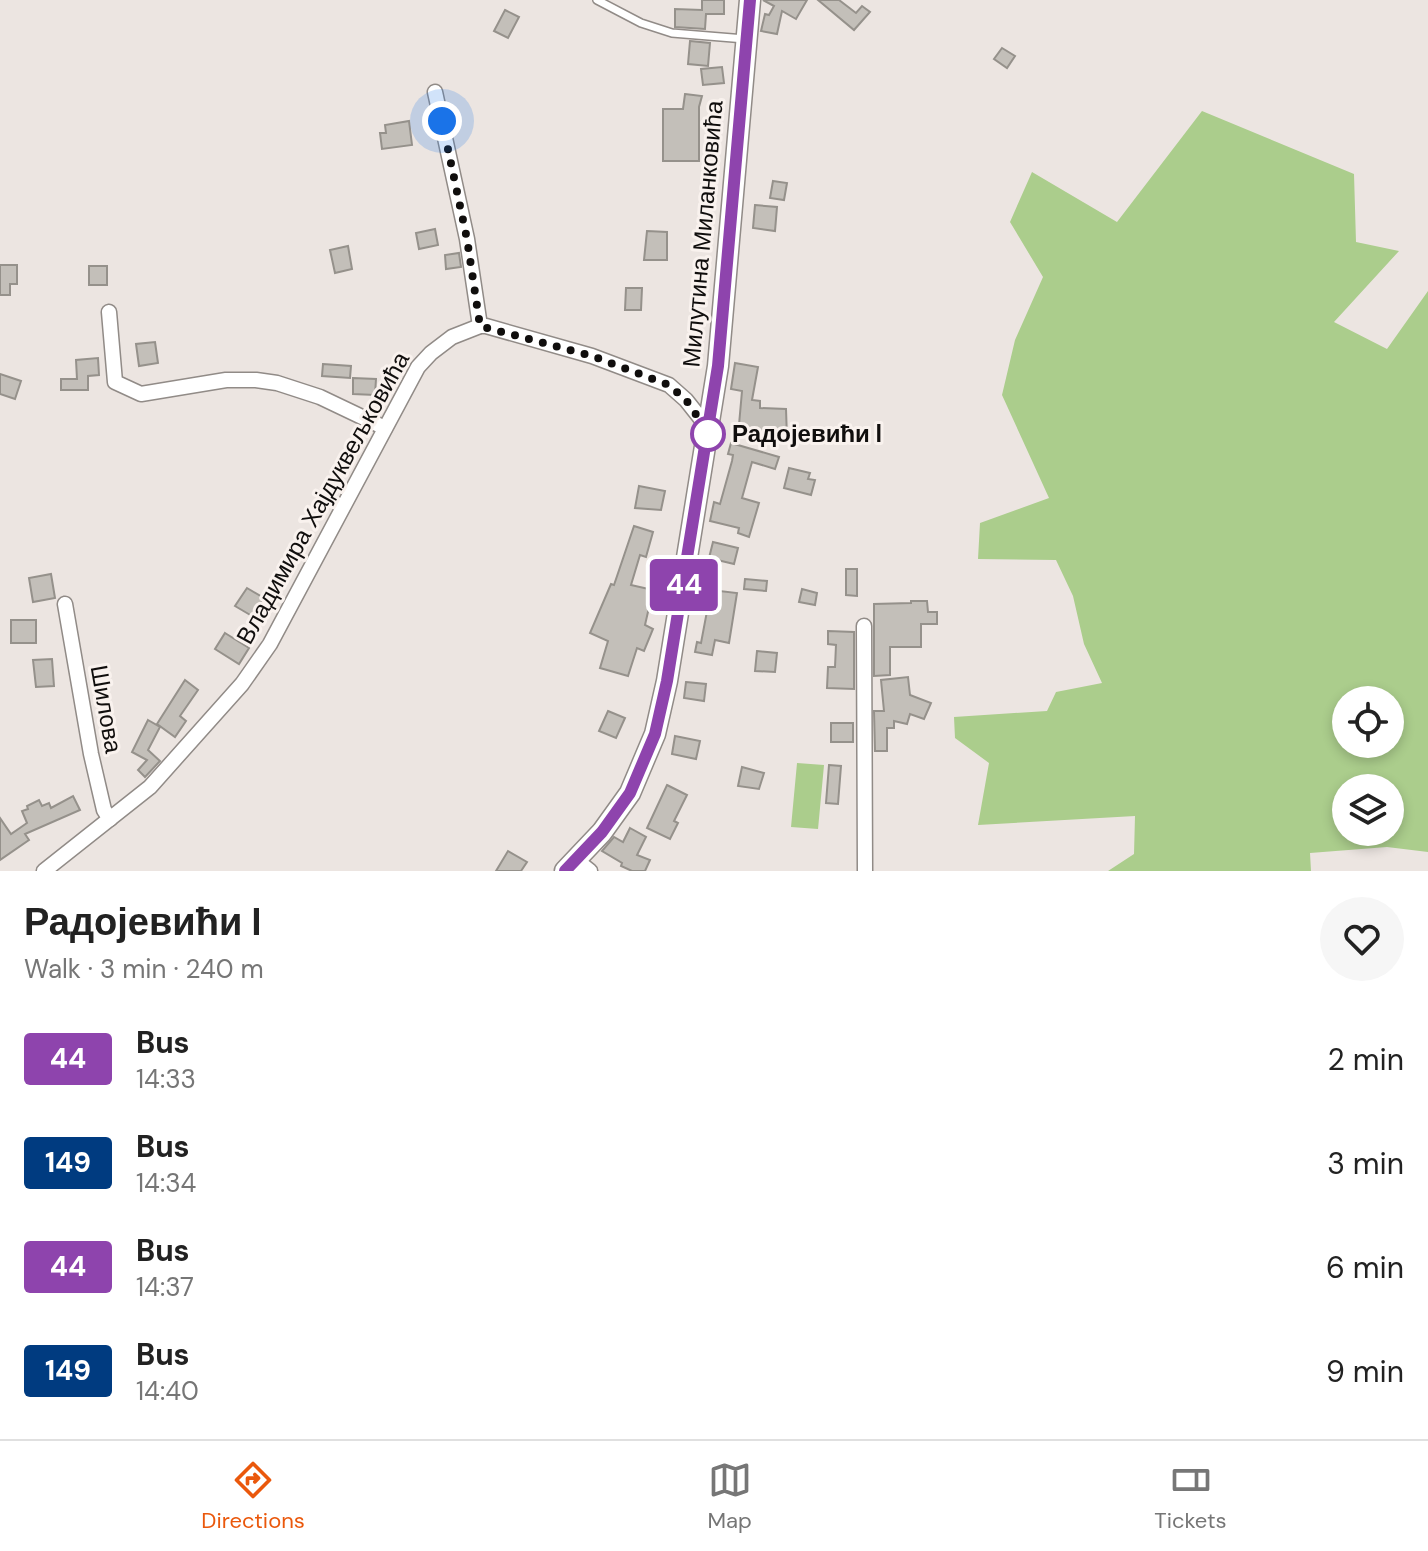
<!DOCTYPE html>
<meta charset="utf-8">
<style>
:root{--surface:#fff;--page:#f6f6f6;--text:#222;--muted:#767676;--line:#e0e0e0;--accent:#ea580c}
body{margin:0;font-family:"DM Sans",sans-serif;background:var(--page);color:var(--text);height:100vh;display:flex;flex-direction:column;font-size:30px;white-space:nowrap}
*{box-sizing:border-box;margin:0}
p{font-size:26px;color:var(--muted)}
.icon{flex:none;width:44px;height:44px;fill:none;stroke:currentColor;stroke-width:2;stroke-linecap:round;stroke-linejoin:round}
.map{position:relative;height:871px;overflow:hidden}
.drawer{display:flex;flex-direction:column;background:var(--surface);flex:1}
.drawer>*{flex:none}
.badge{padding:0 16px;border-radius:6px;font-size:28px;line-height:52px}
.fabs{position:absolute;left:1332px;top:686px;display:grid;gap:16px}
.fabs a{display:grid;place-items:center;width:72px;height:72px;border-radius:50%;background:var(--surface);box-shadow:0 4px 12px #0003;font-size:40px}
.you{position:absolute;width:40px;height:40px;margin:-20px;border:6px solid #fff;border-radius:50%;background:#1a73e8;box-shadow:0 0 0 12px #1a73e833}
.map>.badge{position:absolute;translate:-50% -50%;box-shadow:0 0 0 4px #fff}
.round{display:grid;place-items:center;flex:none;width:84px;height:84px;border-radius:42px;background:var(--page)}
.headline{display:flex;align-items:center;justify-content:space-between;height:136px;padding:0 24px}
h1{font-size:38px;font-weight:700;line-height:60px}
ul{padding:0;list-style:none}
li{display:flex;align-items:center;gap:24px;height:104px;padding:0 24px}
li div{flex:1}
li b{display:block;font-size:30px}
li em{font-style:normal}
li .badge{min-width:88px;font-weight:700;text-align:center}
.tabs{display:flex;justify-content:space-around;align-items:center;height:112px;border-top:2px solid var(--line);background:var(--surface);font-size:22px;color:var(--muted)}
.tabs a{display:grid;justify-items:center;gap:4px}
.tabs .active{color:var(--accent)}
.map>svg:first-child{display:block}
.green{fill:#abcd8c;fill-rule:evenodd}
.building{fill:#c3bfb9;stroke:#95918b;stroke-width:2}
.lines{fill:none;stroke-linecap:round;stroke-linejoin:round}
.lane-casing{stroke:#918b87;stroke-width:10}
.street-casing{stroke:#918b87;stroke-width:17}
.secondary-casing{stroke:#918b87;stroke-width:23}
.lane{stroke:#fff;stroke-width:7}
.street{stroke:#fff;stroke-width:14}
.secondary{stroke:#fff;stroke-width:20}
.line-casing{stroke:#fff;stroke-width:18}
.line{stroke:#8e44ad;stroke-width:12}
.walk{stroke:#100e0d;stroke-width:8;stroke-dasharray:0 14.4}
.stop-dot{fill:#fff;stroke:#8e44ad;stroke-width:4}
.labels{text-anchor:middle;stroke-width:6;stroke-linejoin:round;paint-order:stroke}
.street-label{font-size:24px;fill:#100e0d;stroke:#f9f2ee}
.stop-label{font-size:24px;font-weight:bold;fill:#100e0d;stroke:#f9f2ee;text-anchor:start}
</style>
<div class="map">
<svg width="1428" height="871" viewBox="0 0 1428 871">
<rect width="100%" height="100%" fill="#ece5e1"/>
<g class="green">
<path d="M1202,111L1354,174L1356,242L1399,251L1334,322L1387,349L1428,291V852L1387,847L1310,853L1311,871H1108L1134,854L1135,816L978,825L989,763L955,738L954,717L1047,711L1056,692L1102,683L1084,644L1073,596L1056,560L978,559L980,523L1049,498L1002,395L1015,340L1043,277L1010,222L1032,172L1117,222ZM1346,700H1390V744H1346ZM1346,788H1390V832H1346Z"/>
<path d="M797,763L824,765L818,829L791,827Z"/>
</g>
<g class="building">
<path d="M702,0H724V14H706L705,29L675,27V9L702,10Z"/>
<path d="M763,0H807L796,19L782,11L777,34L761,31L765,14L769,15L774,6Z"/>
<path d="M818,0H839L856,13L862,6L870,12L854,30Z"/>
<path d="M505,10L519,17L508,38L494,31Z"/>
<path d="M690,41L710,43L708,66L688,64Z"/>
<path d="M1002,48L1015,56L1007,68L994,59Z"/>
<path d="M722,67L724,83L703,85L701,69Z"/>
<path d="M685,94L702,96L699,107V161H663V109H683Z"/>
<path d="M409,121L412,145L382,149L380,133H386L385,125Z"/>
<path d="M773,181L787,183L784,200L770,198Z"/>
<path d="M755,205L777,207L775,231L753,228Z"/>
<path d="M435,229L438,245L419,249L416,233Z"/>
<path d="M647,231L667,232V260H644Z"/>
<path d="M348,246L352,269L335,273L330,250Z"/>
<path d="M459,253L461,267L446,269L445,255Z"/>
<path d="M0,265H17V284H10V295H0Z"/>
<rect x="89" y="266" width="18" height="19"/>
<path d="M626,288H642L641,310H625Z"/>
<path d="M155,342L158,363L139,366L136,344Z"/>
<path d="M98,358L99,375L88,376V390H61V379H77L76,360Z"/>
<path d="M735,363L758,367L752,400L760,401V408L786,409L787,438L738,436L742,391L731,389Z"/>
<path d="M323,364L351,366L350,378L322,376Z"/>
<path d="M0,374L21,381L15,399L0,394Z"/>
<path d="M353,378L376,379L375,395L353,394Z"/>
<path d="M731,443L779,457L775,469L752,462L742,498L759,503L749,537L738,533L739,528L710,521L714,502L720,504L732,461L733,455L728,454Z"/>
<path d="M789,468L810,473L808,479L815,480L811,495L784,488Z"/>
<path d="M639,486L665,491L661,510L635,508Z"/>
<path d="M634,526L653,532L646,557L640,555L631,585L653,590L645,625L653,629L644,651L637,648L628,676L600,668L608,641L590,633L611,584L614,585Z"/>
<path d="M713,542L738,548L734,564L709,558Z"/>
<path d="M846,569H857V596L846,595Z"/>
<path d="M51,574L55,598L33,602L29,578Z"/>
<path d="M745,579L767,581L766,591L744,589Z"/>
<path d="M247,588L264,598L252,616L235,606Z"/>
<path d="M802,589L817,593L815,605L799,602Z"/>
<path d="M711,590L737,593L729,643L715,640L712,655L695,652L697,642L701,643Z"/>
<path d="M911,601H927L928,612H937V624H921V647H890V675L874,676V604L911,603Z"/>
<rect x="11" y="620" width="25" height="23"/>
<path d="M828,631L854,632V689L827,688L828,667H835L836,645L828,644Z"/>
<path d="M225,633L249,648L239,664L215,649Z"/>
<path d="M757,651L777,653L775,672L755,671Z"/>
<path d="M52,659L54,686L36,687L33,660Z"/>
<path d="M908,677L910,695L931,703L924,719L910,714L907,724L894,721V728H887V751H875L874,711H884L881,680Z"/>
<path d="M185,680L198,690L180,716L186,721L175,737L157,724Z"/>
<path d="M686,682L706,684L704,701L684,698Z"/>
<path d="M608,711L625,718L616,738L599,731Z"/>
<path d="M148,720L160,727L148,750L160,761L145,777L138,770L147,760L132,752Z"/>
<rect x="831" y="723" width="22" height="19"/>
<path d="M675,736L700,741L696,759L672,754Z"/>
<path d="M829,765L841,766L838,804L826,803Z"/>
<path d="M742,767L764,773L759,789L738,786Z"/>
<path d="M667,785L687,795L674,821L678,823L670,839L647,828Z"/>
<path d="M73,796L80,810L25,834L29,840L0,860V818L11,834L27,823L22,811L28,809L27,806L39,800L42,806L49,803L51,808Z"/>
<path d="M630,828L646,837L637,855L650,860L645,871H632L621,866L622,863L602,851L614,837L623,842Z"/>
<path d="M508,851L527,862L521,871H496Z"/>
</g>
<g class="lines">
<g class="lane-casing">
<path id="lane" d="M597,0L641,23L672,33L745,39"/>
</g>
<g class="street-casing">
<g id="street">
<path d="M435,92L467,239L480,326"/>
<path d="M109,312L115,382L141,394L226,380H256L277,383L320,397L385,428"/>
<path d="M65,604L91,754L104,810L110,819"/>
<path d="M864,626L865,871"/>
<path d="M576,860L590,871"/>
<path d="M44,871L150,787L242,684L270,644L418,367L431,353L452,337L480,326H486L592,356L669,385L686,400L709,429"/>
</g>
</g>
<g class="secondary-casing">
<path id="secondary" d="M565,871L602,832L630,793L655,734L667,681L718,366L750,0"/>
</g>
<use href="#lane" class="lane"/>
<use href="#street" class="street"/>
<use href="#secondary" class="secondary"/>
</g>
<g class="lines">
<g class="line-casing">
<path id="line" d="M565,871L602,832L630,793L655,734L667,681L718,366L750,0"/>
</g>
<use href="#line" class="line"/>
<path class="walk" d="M442,121L467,239L480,326L592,356L669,385L686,400L702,423L709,429L708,434"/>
</g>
<circle class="stop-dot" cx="708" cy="434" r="16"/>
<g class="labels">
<g class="street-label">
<text transform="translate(703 234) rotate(-85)" y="8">Милутина Миланковића</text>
<text transform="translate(323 498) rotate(-61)" y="8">Владимира Хајдуквељковића</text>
<text transform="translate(106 709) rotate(80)" y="8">Шилова</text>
</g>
<g class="stop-label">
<text x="732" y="442">Радојевићи I</text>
</g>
</g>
</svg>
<div class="fabs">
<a><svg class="icon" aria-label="locate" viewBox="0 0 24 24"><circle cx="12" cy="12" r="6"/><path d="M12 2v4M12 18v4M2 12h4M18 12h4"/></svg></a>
<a><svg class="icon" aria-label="layers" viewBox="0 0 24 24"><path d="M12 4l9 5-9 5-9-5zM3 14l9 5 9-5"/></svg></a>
</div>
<div class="you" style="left:442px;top:121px"></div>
<b class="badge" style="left:684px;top:585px;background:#8e44ad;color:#fff">44</b>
</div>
<section class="drawer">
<div class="headline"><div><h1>Радојевићи I</h1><p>Walk · 3 min · 240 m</p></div><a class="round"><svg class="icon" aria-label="heart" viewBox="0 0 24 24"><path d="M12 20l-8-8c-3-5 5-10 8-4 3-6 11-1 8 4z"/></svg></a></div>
<ul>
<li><span class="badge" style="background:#8e44ad;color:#fff">44</span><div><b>Bus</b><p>14:33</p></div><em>2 min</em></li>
<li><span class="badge" style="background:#003b80;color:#fff">149</span><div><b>Bus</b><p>14:34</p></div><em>3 min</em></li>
<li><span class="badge" style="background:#8e44ad;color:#fff">44</span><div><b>Bus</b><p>14:37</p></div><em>6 min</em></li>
<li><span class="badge" style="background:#003b80;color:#fff">149</span><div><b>Bus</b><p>14:40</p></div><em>9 min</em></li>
</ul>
</section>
<nav class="tabs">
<a class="active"><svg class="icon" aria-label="directions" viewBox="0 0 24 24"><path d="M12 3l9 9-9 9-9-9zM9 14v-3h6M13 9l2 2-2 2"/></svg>Directions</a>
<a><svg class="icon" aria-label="map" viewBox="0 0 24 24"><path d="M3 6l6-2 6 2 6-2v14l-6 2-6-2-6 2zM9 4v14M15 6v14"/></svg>Map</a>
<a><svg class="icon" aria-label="tickets" viewBox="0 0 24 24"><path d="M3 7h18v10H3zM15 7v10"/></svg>Tickets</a>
</nav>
